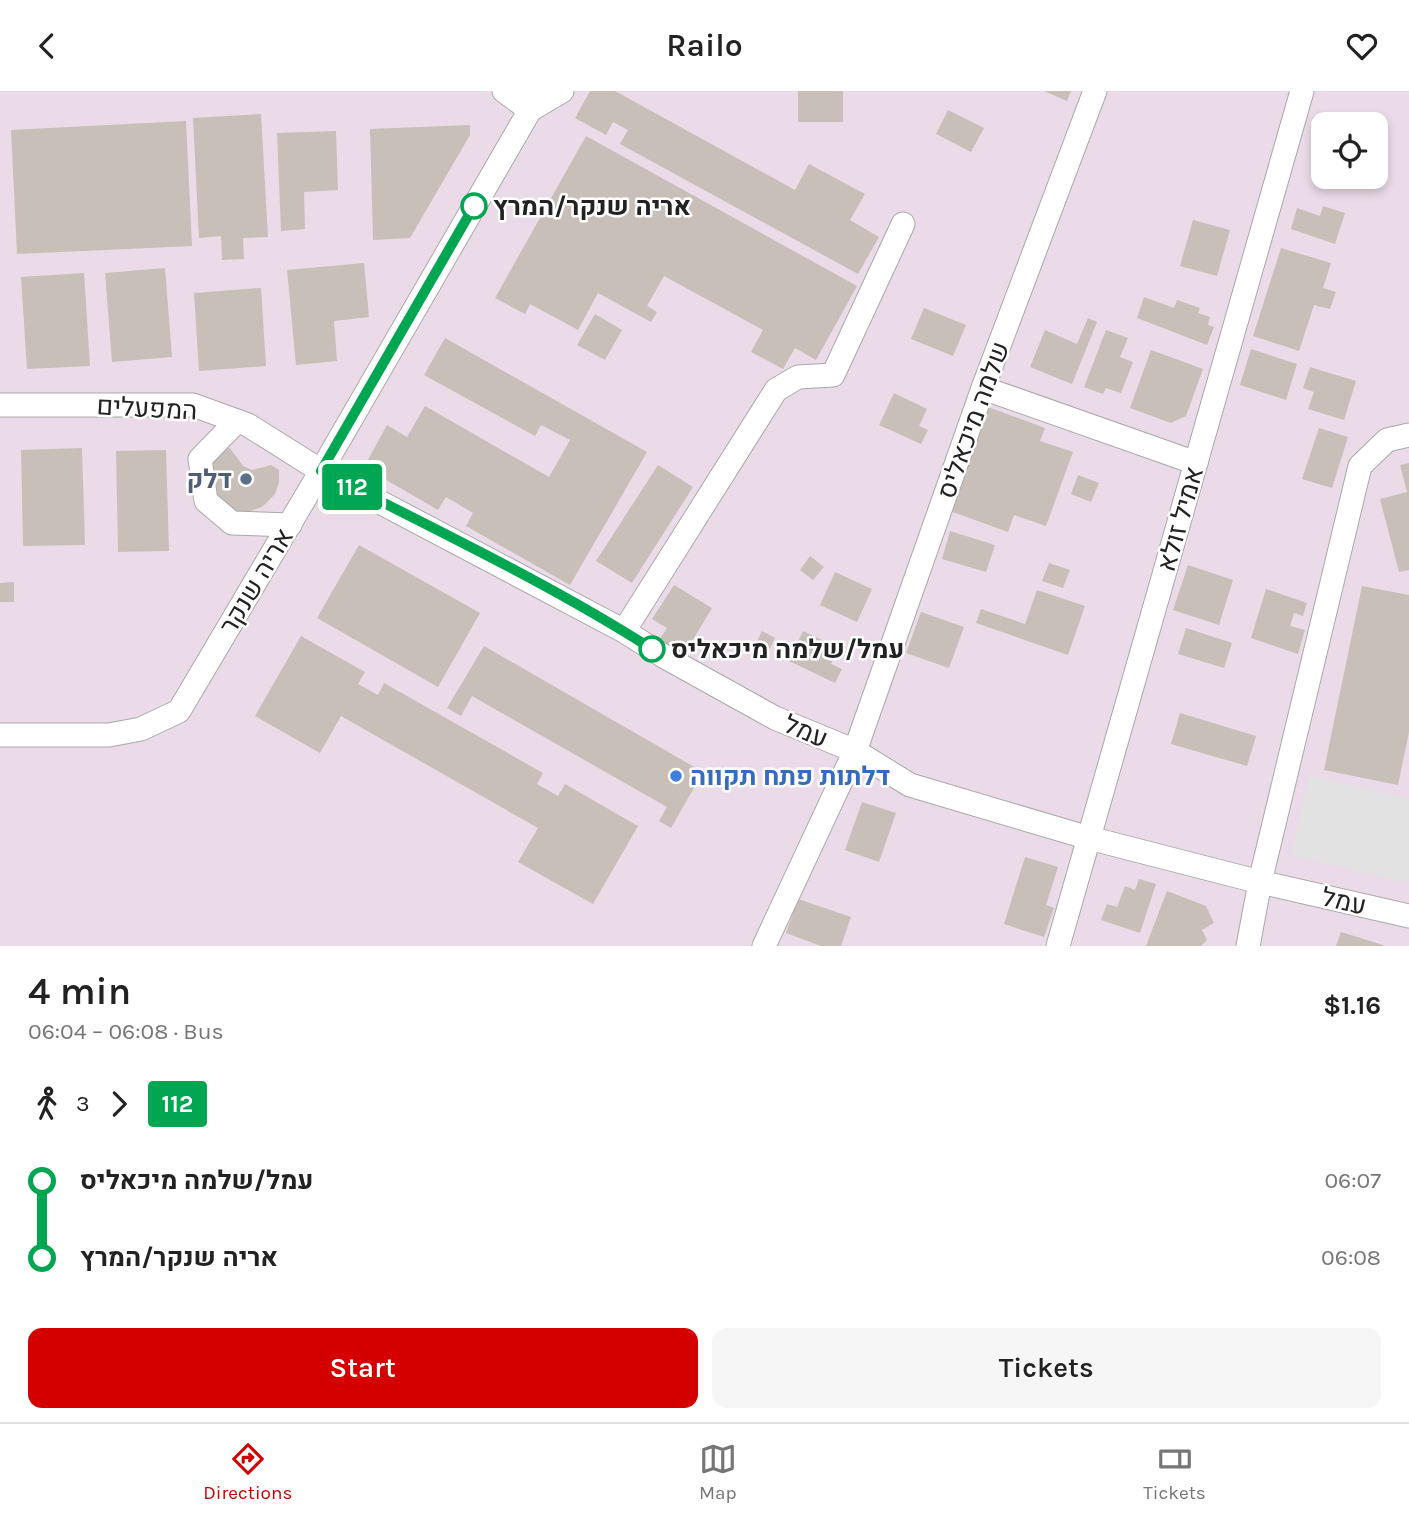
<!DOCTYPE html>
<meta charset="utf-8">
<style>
:root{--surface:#fff;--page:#f6f6f6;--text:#222;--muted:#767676;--line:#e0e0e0;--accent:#d40000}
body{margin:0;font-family:Karla,Heebo,sans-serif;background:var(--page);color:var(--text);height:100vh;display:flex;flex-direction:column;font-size:26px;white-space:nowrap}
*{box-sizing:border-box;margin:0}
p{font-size:23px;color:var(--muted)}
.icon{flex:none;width:38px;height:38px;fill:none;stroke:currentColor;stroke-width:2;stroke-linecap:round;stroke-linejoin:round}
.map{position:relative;height:855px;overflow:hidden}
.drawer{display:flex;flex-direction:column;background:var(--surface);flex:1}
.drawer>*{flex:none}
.badge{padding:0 14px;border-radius:5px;font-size:24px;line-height:46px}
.fabs{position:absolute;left:1311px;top:21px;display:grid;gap:14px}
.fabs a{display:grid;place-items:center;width:77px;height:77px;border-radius:14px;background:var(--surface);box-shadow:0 4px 10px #0003;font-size:35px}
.map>.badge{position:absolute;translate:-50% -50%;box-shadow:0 0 0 4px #fff}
.legs{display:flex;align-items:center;gap:10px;height:77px;padding:0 28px;font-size:23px}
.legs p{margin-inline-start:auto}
.headline{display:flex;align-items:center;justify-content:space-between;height:119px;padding:0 28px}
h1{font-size:38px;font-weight:600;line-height:52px}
.action{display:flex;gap:14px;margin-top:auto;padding:14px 28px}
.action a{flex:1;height:80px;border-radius:14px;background:var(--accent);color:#fff;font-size:28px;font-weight:600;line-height:80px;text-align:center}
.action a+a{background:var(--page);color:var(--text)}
ul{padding:0 28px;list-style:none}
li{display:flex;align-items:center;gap:24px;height:77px;font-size:26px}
li i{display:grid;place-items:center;width:10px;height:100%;margin:0 9px;background:currentColor}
li i::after{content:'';width:18px;height:18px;margin:-9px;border:5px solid;border-radius:50%;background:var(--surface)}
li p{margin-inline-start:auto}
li:first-child i{background:linear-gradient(#0000 50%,currentColor 0)}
li:last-child i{background:linear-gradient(currentColor 50%,#0000 0)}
header{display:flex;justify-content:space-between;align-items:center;height:91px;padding:0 28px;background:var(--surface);font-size:32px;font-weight:600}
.menu{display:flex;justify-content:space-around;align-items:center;height:98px;border-top:2px solid var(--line);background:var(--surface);font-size:19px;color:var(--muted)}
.menu a{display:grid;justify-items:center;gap:4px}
.menu .current{color:var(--accent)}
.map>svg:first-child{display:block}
.industrial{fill:#ebdbe8;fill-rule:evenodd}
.parking{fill:#e2e2e2}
.building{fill:#c7bfb8}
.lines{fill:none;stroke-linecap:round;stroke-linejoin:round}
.minor-casing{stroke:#a9a9a9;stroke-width:25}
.minor{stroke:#fff;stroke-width:23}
.line-1-casing{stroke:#fff;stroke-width:16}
.line-1{stroke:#00a651;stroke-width:10}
.stop-1-dot{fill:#fff;stroke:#00a651;stroke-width:3.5}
.service-dot{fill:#5c6f8a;stroke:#fff;stroke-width:2.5}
.shop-dot{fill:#3f7fe0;stroke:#fff;stroke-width:2.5}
.labels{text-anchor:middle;stroke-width:5;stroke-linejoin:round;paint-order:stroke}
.stop-label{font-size:26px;font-weight:bold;fill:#222;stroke:#fff;text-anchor:start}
.street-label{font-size:26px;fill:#222;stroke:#fff}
.service-label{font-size:26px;font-weight:bold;fill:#4e5e75;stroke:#fff;text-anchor:end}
.shop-label{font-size:26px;font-weight:bold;fill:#366cbe;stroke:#fff;text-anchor:start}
</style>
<header><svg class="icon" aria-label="back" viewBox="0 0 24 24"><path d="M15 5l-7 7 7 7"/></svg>Railo<svg class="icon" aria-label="heart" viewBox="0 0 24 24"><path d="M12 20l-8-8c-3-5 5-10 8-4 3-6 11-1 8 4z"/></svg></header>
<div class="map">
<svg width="1409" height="855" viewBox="0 0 1409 855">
<rect width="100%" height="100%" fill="#f2efe9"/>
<path class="industrial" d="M0,0H1409V855H0ZM1323,33H1376V86H1323Z"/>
<path class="parking" d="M1310,684L1409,708V792L1291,764Z"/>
<g class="building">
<path d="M590,0H615L795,99L809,73L865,103L850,129L879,146L858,183L620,53L628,39L613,31L606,44L575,27Z"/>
<rect x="798" y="0" width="45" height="31"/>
<path d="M1044,0H1071L1067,10Z"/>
<path d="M948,19L984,37L971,61L936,43Z"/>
<path d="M261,23L268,146L243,147L244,168L222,169L221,145L199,147L193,27Z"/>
<path d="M186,30L192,155L17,163L11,39Z"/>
<path d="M470,34V44L410,147L373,149L370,38Z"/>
<path d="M336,40L338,99L304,101L305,138L281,140L277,42Z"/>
<path d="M586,45L857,195L816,269L795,257L783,278L751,261L763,239L664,185L647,215L657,221L651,231L598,202L578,239L530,213L525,223L495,207Z"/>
<path d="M1323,115L1345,122L1335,153L1291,138L1297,117L1320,125Z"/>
<path d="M1193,129L1230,139L1217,185L1180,175Z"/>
<path d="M1281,157L1331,172L1323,197L1336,201L1330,218L1314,214L1299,260L1253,245Z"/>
<path d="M364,172L369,226L334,230L337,270L296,274L287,179Z"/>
<path d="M165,177L172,266L112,271L105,182Z"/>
<path d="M84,182L90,275L27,278L21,186Z"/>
<path d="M261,197L266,275L199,280L194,202Z"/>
<path d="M1144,206L1174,217L1177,209L1200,217L1198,222L1210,226L1208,234L1214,236L1207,254L1137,227Z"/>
<path d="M924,217L966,234L953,265L911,248Z"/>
<path d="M595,223L622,239L605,269L577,254Z"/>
<path d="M1088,227L1097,231L1072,293L1030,276L1045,239L1077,253Z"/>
<path d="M1106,239L1128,247L1120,266L1133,271L1121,302L1106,297L1103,303L1084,296Z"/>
<path d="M445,247L647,361L570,494L466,435L473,422L446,406L438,419L364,376L387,334L407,346L425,315L549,386L570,349L541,334L535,345L424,284Z"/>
<path d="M1251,258L1297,273L1286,309L1240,294Z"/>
<path d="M1151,259L1203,278L1186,325L1171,332L1130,317Z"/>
<path d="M1310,276L1356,290L1344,329L1308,318L1314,301L1303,297Z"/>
<path d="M894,302L927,318L919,335L928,339L921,353L879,334Z"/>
<path d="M988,316L1045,337L1040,350L1073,361L1046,435L1014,424L1008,441L950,420Z"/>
<path d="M1319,337L1348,346L1332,397L1302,388Z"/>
<path d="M82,357L85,454L23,455L21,359Z"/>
<path d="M230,357L243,375L252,379L271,374L279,379V391L275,403L262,416L250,420H238L227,416L216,406L209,382L212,371L221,359Z"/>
<path d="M166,359L169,460L118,461L116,360Z"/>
<path d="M1409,372V479L1399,481L1380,408L1407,401L1400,374Z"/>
<path d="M658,374L693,396L632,492L596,470Z"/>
<path d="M1078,384L1099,392L1091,411L1071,403Z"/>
<path d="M950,440L995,454L986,481L942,468Z"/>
<path d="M359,454L480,522L438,596L317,527Z"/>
<path d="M810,465L824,476L813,489L800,479Z"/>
<path d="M1049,472L1070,479L1063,497L1042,490Z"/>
<path d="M1188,474L1233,489L1219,534L1173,519Z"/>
<path d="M835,481L872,498L857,531L820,514Z"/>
<path d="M14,491V511H0V492Z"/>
<path d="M674,494L712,517L680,570L655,555L667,537L652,528Z"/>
<path d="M1362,495L1409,504V641L1398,694L1324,679Z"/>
<path d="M1266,498L1307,512L1303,525L1294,522L1290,535L1305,539L1298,563L1251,547Z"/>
<path d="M1037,499L1085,515L1068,564L976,532L981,518L1025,533Z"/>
<path d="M921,521L964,536L949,577L906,562Z"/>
<path d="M1186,537L1232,552L1224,577L1178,563Z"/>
<path d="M762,540L775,547L764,570L751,563Z"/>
<path d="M803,540L839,557L831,573L842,578L835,592L789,570Z"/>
<path d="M301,545L365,581L358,593L378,604L384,592L543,682L537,693L558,705L565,693L638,735L593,813L518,771L538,737L341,625L320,662L255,625Z"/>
<path d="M484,555L703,681L671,737L659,730L667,716L472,605L461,625L447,617Z"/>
<path d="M1180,622L1256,645L1247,675L1171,653Z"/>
<path d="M862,711L896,722L879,771L845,759Z"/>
<path d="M1025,766L1058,776L1046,814L1054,817L1044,846L1004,833Z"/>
<path d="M1139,788L1156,793L1140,842L1101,829L1107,813L1117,816L1125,795L1135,799Z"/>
<path d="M1167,800L1206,815L1214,832L1202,839L1207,849L1201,855H1146Z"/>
<path d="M798,808L851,826L841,855H821L786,842Z"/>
<path d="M1341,841L1383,854V855H1336Z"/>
</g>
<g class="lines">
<g class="minor-casing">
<g id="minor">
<path d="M504,0L530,19"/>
<path d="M530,19L562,0"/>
<path d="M983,297L1196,372"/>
<path d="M0,314H193L248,334L321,380L624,540L665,566L775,627L855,660L910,694L1089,747L1260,791L1409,825"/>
<path d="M237,330L200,368L206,410L232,432L290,434"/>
<path d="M624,540L776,299L798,286L833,284L903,133"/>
<path d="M0,644H109L141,638L179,620L321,380L530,19L536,0"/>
<path d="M764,855L855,660L983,297L1095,0"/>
<path d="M1058,855L1302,0"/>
<path d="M1248,855L1260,791L1360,375L1387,349L1409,344"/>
</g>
</g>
<use href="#minor" class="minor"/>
</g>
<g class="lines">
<g class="line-1-casing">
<path id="line-1" d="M474,115L321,380C432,437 547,491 652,558"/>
</g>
<use href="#line-1" class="line-1"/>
</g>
<g class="stop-1-dot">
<circle cx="474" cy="115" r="12"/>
<circle cx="652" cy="558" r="12"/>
</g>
<circle class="service-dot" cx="246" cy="388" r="7"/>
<circle class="shop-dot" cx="676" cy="685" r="7"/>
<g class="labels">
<g class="stop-label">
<text x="493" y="124">אריה שנקר/המרץ</text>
<text x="671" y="567">עמל/שלמה מיכאליס</text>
</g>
<g class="street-label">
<text transform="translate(147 317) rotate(3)" y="9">המפעלים</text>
<text transform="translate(973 329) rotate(-70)" y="9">שלמה מיכאליס</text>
<text transform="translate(1180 428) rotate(-74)" y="9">אמיל זולא</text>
<text transform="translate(256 490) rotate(-59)" y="9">אריה שנקר</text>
<text transform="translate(806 640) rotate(23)" y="9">עמל</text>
<text transform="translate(1344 810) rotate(13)" y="9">עמל</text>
</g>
<g class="service-label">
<text x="232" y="397">דלק</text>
</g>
<g class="shop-label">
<text x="690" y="694">דלתות פתח תקווה</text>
</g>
</g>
</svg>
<div class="fabs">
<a><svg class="icon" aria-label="locate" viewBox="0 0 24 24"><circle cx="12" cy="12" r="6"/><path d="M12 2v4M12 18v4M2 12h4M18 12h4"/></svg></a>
</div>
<b class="badge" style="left:352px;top:396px;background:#00a651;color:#fff">112</b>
</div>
<section class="drawer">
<div class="headline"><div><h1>4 min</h1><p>06:04 – 06:08 · Bus</p></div><b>$1.16</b></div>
<div class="legs"><svg class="icon" aria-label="walk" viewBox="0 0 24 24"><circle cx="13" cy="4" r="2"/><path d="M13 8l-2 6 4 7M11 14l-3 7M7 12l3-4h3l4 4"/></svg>3<svg class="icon" aria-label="forward" viewBox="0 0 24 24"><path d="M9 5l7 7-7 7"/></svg><b class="badge" style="background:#00a651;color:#fff">112</b></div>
<ul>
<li><i style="color:#00a651"></i><b>עמל/שלמה מיכאליס</b><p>06:07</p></li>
<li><i style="color:#00a651"></i><b>אריה שנקר/המרץ</b><p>06:08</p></li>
</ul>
<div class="action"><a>Start</a><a>Tickets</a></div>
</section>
<nav class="menu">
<a class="current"><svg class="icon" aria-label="directions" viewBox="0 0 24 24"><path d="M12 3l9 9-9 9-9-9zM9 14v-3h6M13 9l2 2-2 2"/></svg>Directions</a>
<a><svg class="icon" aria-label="map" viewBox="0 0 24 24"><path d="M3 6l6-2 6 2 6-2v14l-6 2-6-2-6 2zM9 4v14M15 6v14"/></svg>Map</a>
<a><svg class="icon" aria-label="tickets" viewBox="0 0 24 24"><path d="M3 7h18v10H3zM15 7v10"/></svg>Tickets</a>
</nav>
